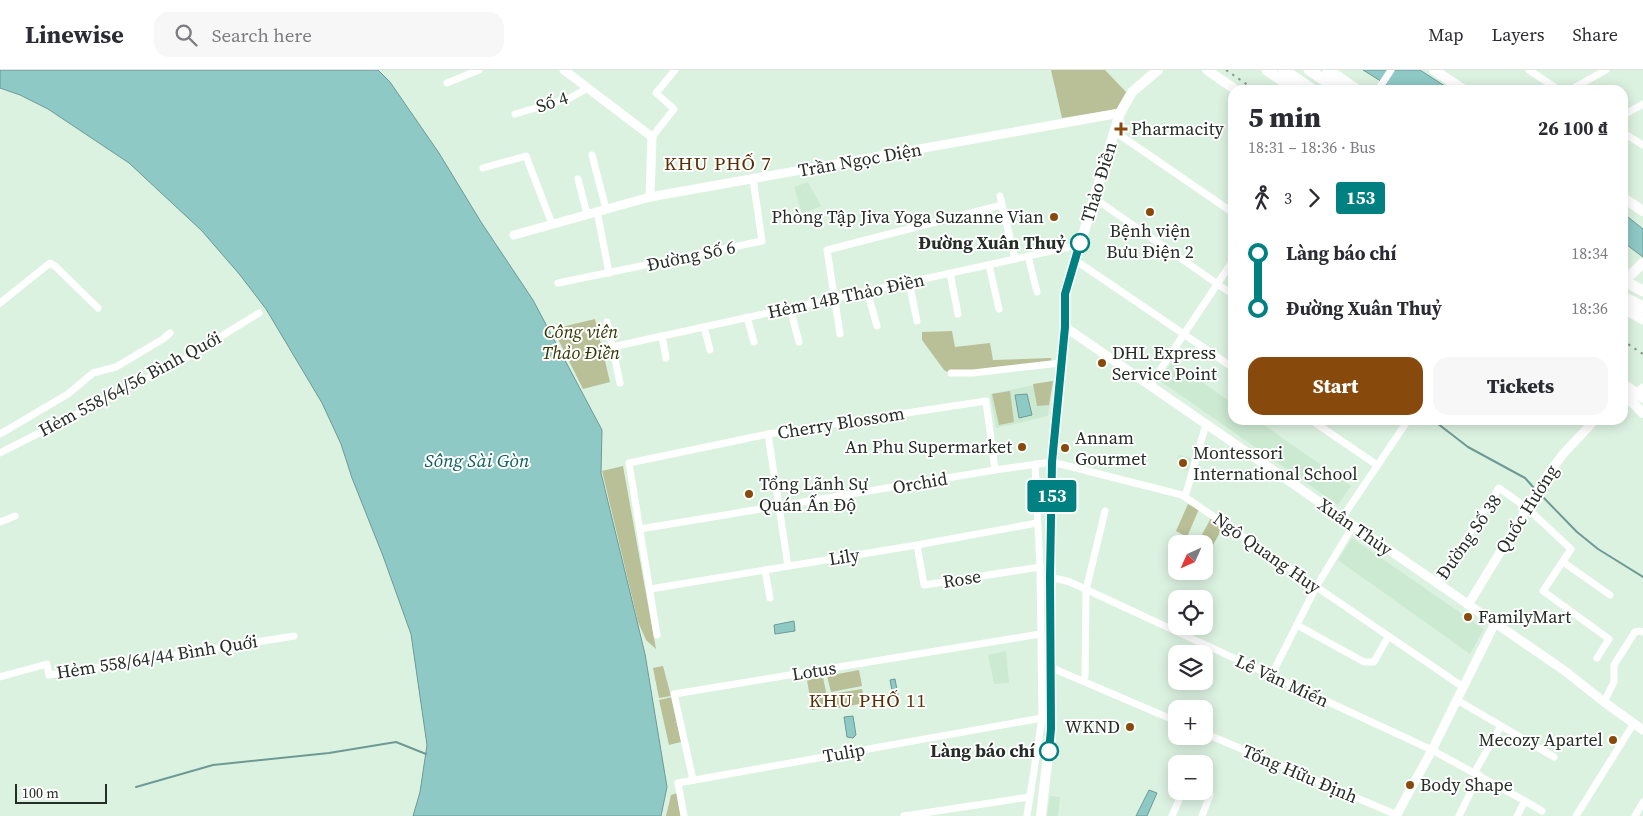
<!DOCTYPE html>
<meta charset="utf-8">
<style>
:root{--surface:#fff;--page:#f7f7f7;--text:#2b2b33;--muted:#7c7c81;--line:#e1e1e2;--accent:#88490c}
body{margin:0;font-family:"Source Serif 4",serif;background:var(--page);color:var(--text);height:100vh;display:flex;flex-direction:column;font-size:19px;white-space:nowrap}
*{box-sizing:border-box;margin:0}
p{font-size:16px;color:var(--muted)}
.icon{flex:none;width:28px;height:28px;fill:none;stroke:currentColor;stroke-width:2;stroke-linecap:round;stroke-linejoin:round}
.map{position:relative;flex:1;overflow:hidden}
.side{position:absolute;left:1228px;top:15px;width:400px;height:340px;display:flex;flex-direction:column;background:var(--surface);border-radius:15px;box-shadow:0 2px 12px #0003}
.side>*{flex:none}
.badge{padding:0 10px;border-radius:4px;font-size:18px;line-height:32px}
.needle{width:32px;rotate:225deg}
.controls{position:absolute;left:1168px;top:465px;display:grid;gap:10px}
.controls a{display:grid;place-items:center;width:45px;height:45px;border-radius:10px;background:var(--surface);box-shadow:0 2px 12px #0003;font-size:25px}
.scale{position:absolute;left:15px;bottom:12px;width:92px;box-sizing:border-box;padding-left:5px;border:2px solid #252d27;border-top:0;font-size:14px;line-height:18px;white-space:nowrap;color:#252d27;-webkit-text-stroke:4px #fff;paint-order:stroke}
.map>.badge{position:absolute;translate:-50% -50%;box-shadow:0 0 0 2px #fff}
.legs{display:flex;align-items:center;gap:8px;height:55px;padding:0 20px;font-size:16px}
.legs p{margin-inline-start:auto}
.headline{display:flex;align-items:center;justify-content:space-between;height:85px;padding:0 20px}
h1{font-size:28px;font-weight:800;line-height:38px}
.cta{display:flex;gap:10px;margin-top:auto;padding:10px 20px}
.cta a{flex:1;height:58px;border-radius:15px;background:var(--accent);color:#fff;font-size:20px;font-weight:800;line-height:58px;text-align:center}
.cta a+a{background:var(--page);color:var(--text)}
ul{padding:0 20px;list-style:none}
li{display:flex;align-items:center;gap:18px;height:55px;font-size:19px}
li i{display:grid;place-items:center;width:8px;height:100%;margin:0 6px;background:currentColor}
li i::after{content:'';width:12px;height:12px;margin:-6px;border:4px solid;border-radius:50%;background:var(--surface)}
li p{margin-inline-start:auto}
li:first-child i{background:linear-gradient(#0000 50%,currentColor 0)}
li:last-child i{background:linear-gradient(currentColor 50%,#0000 0)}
header{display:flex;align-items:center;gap:30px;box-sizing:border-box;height:70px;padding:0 25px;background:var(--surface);border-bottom:1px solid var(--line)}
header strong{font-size:24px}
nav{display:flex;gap:28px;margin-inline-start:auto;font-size:18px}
.search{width:350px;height:45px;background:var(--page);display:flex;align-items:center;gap:12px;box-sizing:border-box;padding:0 18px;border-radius:15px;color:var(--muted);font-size:19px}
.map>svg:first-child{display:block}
.built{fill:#cce9d2}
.green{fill:#b9bf96}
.water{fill:#8ec9c5;stroke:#6e9a96}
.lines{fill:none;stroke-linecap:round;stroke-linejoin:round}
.stream{stroke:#6e9a96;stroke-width:2}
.minor{stroke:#fff;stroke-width:7}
.tertiary{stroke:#fff;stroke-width:9}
.secondary{stroke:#fff;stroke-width:10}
.trunk{stroke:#fff;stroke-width:11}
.rail{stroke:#88978b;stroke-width:2;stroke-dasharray:2.5 5;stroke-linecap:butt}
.line-1-casing{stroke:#fff;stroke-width:11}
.line-1{stroke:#008080;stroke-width:8}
.poi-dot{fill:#88490c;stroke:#fff;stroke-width:2}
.stop-1-dot{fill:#fff;stroke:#008080;stroke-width:2.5}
.labels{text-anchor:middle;stroke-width:4;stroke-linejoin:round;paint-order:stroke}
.street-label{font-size:18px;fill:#252d27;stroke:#fff}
.poi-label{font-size:18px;fill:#252d27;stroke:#fff;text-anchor:start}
.stop-label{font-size:18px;font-weight:bold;fill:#252d27;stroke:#fff;text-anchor:end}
.park-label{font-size:18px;font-style:italic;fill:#323700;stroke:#fff}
.neighbourhood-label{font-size:19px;letter-spacing:1px;fill:#582d04;stroke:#fff}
.water-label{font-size:19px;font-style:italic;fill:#095f5b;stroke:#fff}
</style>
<header>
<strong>Linewise</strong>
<div class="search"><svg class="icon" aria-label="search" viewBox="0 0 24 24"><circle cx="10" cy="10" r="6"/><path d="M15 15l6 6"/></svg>Search here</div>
<nav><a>Map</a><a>Layers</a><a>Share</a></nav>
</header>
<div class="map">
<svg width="1643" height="746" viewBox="0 0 1643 746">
<rect width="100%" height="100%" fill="#dcf2e1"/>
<g class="built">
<path d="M808,112L821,136L802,144L794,117Z"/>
<path d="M1173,291L1232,333V350H1257L1351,416L1338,435L1159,310Z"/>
<path d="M1053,311L1048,346L996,358L990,324Z"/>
<path d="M1178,385L1191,388L1188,401L1177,398Z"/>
<path d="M1352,468L1484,559L1470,584L1338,490Z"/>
<path d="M1006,581L1009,613L994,614L988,585Z"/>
<path d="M1050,726L1060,727L1058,746H1047Z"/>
</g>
<g class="green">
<path d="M1051,0H1105L1127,23L1117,39L1062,48Z"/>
<path d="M595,249L610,312L583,319L553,259Z"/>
<path d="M952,261L955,277L990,273L993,290L1051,288L1052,294L952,305L944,300L922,270V262Z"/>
<path d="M1053,311L1049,335L1037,336L1033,314Z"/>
<path d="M1010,321L1014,352L999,355L992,324Z"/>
<path d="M623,396L656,579L646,570L638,552L602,401Z"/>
<path d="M1188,434L1199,439L1187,467L1176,461Z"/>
<path d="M1211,448L1224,455L1207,486L1204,484V474H1197Z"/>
<path d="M663,596L671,626L659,628L653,598Z"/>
<path d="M859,600L862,616L831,622L827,606Z"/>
<path d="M823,607L829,637L812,640L807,610Z"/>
<path d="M862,619L865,633L833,639L831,624Z"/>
<path d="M672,627L677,652L675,653H677L681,672L669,675L659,630Z"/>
<path d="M677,723L681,746H666L671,725Z"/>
</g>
<g class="water">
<path d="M0,0H378L390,12L439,83L481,152L533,230L602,360L601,403L645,584L667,717L661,746H413L420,722L427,675L411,564L383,486L352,408L341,374L322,333L266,239L240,205L202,161L129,93L48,39L20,25L0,18Z"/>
<path d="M1363,0H1420L1451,20H1395Z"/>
<path d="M1623,143L1643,159V187L1623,172Z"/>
<path d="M1027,324L1032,345L1019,348L1015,325Z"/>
<path d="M794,551L795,561L775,564L774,555Z"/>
<path d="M895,609L898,625L893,626L890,610Z"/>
<path d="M853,646L856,665L853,668L847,667L844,647Z"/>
<path d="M1149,720L1157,723L1147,746H1136Z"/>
</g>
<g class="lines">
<g class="stream">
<path d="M1433,350L1468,377L1525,408L1534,418"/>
<path d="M1539,423L1577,462L1598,479L1643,507"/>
<path d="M136,717L213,695L329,683L396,672L426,684"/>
</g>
<g class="minor">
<path d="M1529,0L1559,20"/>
<path d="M447,13L479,0"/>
<path d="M1378,20L1391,0"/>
<path d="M1570,20L1606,0"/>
<path d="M515,44L570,28L588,18"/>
<path d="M1622,46L1643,34"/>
<path d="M1114,61L1232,142"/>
<path d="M1622,62L1643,75"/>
<path d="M652,67L674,39L656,23L675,0"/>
<path d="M592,85L606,139"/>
<path d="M483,98L526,86L552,154"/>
<path d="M578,109L587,144"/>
<path d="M1000,126L1015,189"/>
<path d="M1094,128L1232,224"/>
<path d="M597,141L609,203"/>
<path d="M1028,186L1037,222"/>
<path d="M1075,190L1232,297"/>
<path d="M989,195L999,239"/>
<path d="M950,203L958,244"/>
<path d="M909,212L917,251"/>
<path d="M558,213L762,171L753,109"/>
<path d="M867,221L877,256"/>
<path d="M0,233L50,193L56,197L98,238"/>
<path d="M790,238L799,272"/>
<path d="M747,247L754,272"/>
<path d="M607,252L620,313"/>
<path d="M704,257L710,280"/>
<path d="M840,264L827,180L1002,135"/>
<path d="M662,266L666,288"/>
<path d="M612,277L1079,175"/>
<path d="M951,303H973L1060,293"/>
<path d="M1150,315L1232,192"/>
<path d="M1311,350L1377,395"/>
<path d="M0,364L68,324L93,303L116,297L163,269L170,263"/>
<path d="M768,364L788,496"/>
<path d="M0,383L181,291L259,243"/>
<path d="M1185,427L1206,354"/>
<path d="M1342,448L1408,350"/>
<path d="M0,452L15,446"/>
<path d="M640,459L995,400L1052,392L1182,425L1463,617"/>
<path d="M917,475L924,515L1040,497"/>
<path d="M1563,492L1610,525"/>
<path d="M765,500L770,528"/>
<path d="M1050,507L1070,512L1432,680L1525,731L1517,746"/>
<path d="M1437,513L1499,418L1527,438L1571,479L1543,521L1609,569L1597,588"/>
<path d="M650,519L917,475L1037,453"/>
<path d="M1297,555L1364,592H1374L1388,567"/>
<path d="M657,565L629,393L768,364L986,331L995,400"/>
<path d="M1052,598L1176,651"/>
<path d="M1085,606L1086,520L1105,441"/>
<path d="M1271,606L1316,517L1353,456"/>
<path d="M0,607L47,594L49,605L294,566"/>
<path d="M1457,630L1554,687"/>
<path d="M1604,632L1614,612V595L1635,562L1640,561L1643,562"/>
<path d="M1204,663L1397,745"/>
<path d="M1474,703L1501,656"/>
<path d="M693,710L674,624L1040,564"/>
<path d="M1200,721L1210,725L1202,746"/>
<path d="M1525,731L1542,741"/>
<path d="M684,746L678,713L1042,648"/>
<path d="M904,746L1029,727"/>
<path d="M1027,746L1042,648L1040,497L1035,394"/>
<path d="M1172,746L1183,721"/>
<path d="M1459,746L1479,705"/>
<path d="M1576,746L1634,653"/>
<path d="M1635,746L1643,732"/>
</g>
<g class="tertiary">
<path d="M564,0L652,67L650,127"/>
<path d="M514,165L650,127L1120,43"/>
<path d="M1065,257L1565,601L1604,632L1643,660"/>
<path d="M1622,332L1629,329L1643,318"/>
<path d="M1468,535L1544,410L1563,384L1595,350"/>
<path d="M1396,746L1432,680L1495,553"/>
</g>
<g class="secondary">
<path d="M1207,0L1236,20"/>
<path d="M1434,0L1464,20"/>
<path d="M1622,127L1643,141"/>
<path d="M1624,211L1643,193"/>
<path d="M1622,313L1643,328"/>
<path d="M1623,314L1629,329L1643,343"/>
<path d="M1041,746L1051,659L1050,507L1052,392L1065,257V224L1120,43L1132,22L1158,0"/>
</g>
<g class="trunk">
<path d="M1267,0L1296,20"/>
<path d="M1284,0L1313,20"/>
<path d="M1309,0L1339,20"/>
<path d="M1328,0L1357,20"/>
<path d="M1622,210L1643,221"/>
<path d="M1622,226L1643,237"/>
<path d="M1622,237L1643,249"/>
</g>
<g class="rail">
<path d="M1226,0L1255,20"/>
<path d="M1622,270L1643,284"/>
</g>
</g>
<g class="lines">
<g class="line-1-casing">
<path id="line-1" d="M1049,681L1051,659L1050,506L1052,392L1065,257V224L1080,173"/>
</g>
<use href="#line-1" class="line-1"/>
</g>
<g class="poi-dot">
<path d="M1118.5 51.5h5v5h5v5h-5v5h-5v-5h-5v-5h5z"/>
<circle cx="1150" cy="142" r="5"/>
<circle cx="1054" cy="147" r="5"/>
<circle cx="1102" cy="293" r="5"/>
<circle cx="1022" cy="377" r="5"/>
<circle cx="1065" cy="378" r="5"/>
<circle cx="1183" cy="393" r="5"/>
<circle cx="749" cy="424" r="5"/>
<circle cx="1468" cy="547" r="5"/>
<circle cx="1130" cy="657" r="5"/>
<circle cx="1613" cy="670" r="5"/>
<circle cx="1410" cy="715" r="5"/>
</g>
<g class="stop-1-dot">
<circle cx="1080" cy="173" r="9"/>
<circle cx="1049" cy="681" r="9"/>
</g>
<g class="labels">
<g class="street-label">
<text transform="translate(552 32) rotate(-18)" y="6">Số 4</text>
<text transform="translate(860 90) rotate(-10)" y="6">Trần Ngọc Diện</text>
<text transform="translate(1099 112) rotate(-73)" y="6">Thảo Điền</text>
<text transform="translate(691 186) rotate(-12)" y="6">Đường Số 6</text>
<text transform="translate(846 226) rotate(-12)" y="6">Hẻm 14B Thảo Điền</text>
<text transform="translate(130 314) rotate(-28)" y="6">Hẻm 558/64/56 Bình Quới</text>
<text transform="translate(841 353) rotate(-9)" y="6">Cherry Blossom</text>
<text transform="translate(920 413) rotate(-10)" y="6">Orchid</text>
<text transform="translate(1527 439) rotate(-58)" y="6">Quốc Hương</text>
<text transform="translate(1355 457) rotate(35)" y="6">Xuân Thủy</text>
<text transform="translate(1469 467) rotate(-55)" y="6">Đường Số 38</text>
<text transform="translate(1267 483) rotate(35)" y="6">Ngô Quang Huy</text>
<text transform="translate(844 487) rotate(-9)" y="6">Lily</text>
<text transform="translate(962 509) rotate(-9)" y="6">Rose</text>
<text transform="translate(157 587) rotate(-9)" y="6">Hẻm 558/64/44 Bình Quới</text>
<text transform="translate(814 601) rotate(-9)" y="6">Lotus</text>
<text transform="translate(1282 611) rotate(25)" y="6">Lê Văn Miến</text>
<text transform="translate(844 683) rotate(-10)" y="6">Tulip</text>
<text transform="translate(1300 704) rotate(23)" y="6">Tống Hữu Định</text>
</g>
<g class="poi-label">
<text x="1131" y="65">Pharmacity</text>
<text x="1044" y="153" text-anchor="end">Phòng Tập Jiva Yoga Suzanne Vian</text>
<text x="1150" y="167" text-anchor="middle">Bệnh viện<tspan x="1150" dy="21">Bưu Điện 2</tspan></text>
<text x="1112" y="289">DHL Express<tspan x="1112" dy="21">Service Point</tspan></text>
<text x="1075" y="374">Annam<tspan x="1075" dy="21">Gourmet</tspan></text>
<text x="1012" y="383" text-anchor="end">An Phu Supermarket</text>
<text x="1193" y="389">Montessori<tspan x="1193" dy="21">International School</tspan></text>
<text x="759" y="420">Tổng Lãnh Sự<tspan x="759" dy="21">Quán Ấn Độ</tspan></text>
<text x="1478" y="553">FamilyMart</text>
<text x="1120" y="663" text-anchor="end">WKND</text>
<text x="1603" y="676" text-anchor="end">Mecozy Apartel</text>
<text x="1420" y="721">Body Shape</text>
</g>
<g class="stop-label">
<text x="1066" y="179">Đường Xuân Thuỷ</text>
<text x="1035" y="687">Làng báo chí</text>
</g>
<g class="park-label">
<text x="581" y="268">Công viên<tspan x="581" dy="21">Thảo Điền</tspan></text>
</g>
<g class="neighbourhood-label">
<text x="718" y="100">KHU PHỐ 7</text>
<text x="868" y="637">KHU PHỐ 11</text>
</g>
<g class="water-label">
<text x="477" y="397">Sông Sài Gòn</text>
</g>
</g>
</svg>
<div class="controls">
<a><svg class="needle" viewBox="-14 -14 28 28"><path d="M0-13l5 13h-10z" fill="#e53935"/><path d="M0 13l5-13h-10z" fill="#7c7c81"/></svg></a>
<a><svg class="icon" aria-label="locate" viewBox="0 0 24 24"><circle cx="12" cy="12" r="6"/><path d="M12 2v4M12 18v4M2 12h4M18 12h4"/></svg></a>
<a><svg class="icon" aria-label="layers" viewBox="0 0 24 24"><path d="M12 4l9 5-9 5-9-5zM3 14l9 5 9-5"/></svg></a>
<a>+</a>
<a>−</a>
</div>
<div class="scale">100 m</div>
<b class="badge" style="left:1052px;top:426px;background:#008080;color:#fff">153</b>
<section class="side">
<div class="headline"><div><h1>5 min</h1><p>18:31 – 18:36 · Bus</p></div><b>26 100 ₫</b></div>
<div class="legs"><svg class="icon" aria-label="walk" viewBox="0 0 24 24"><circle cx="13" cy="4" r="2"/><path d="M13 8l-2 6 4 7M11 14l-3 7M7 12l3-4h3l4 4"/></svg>3<svg class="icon" aria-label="forward" viewBox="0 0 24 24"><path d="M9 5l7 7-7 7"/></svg><b class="badge" style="background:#008080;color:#fff">153</b></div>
<ul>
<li><i style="color:#008080"></i><b>Làng báo chí</b><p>18:34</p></li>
<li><i style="color:#008080"></i><b>Đường Xuân Thuỷ</b><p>18:36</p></li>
</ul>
<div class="cta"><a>Start</a><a>Tickets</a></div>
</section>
</div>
